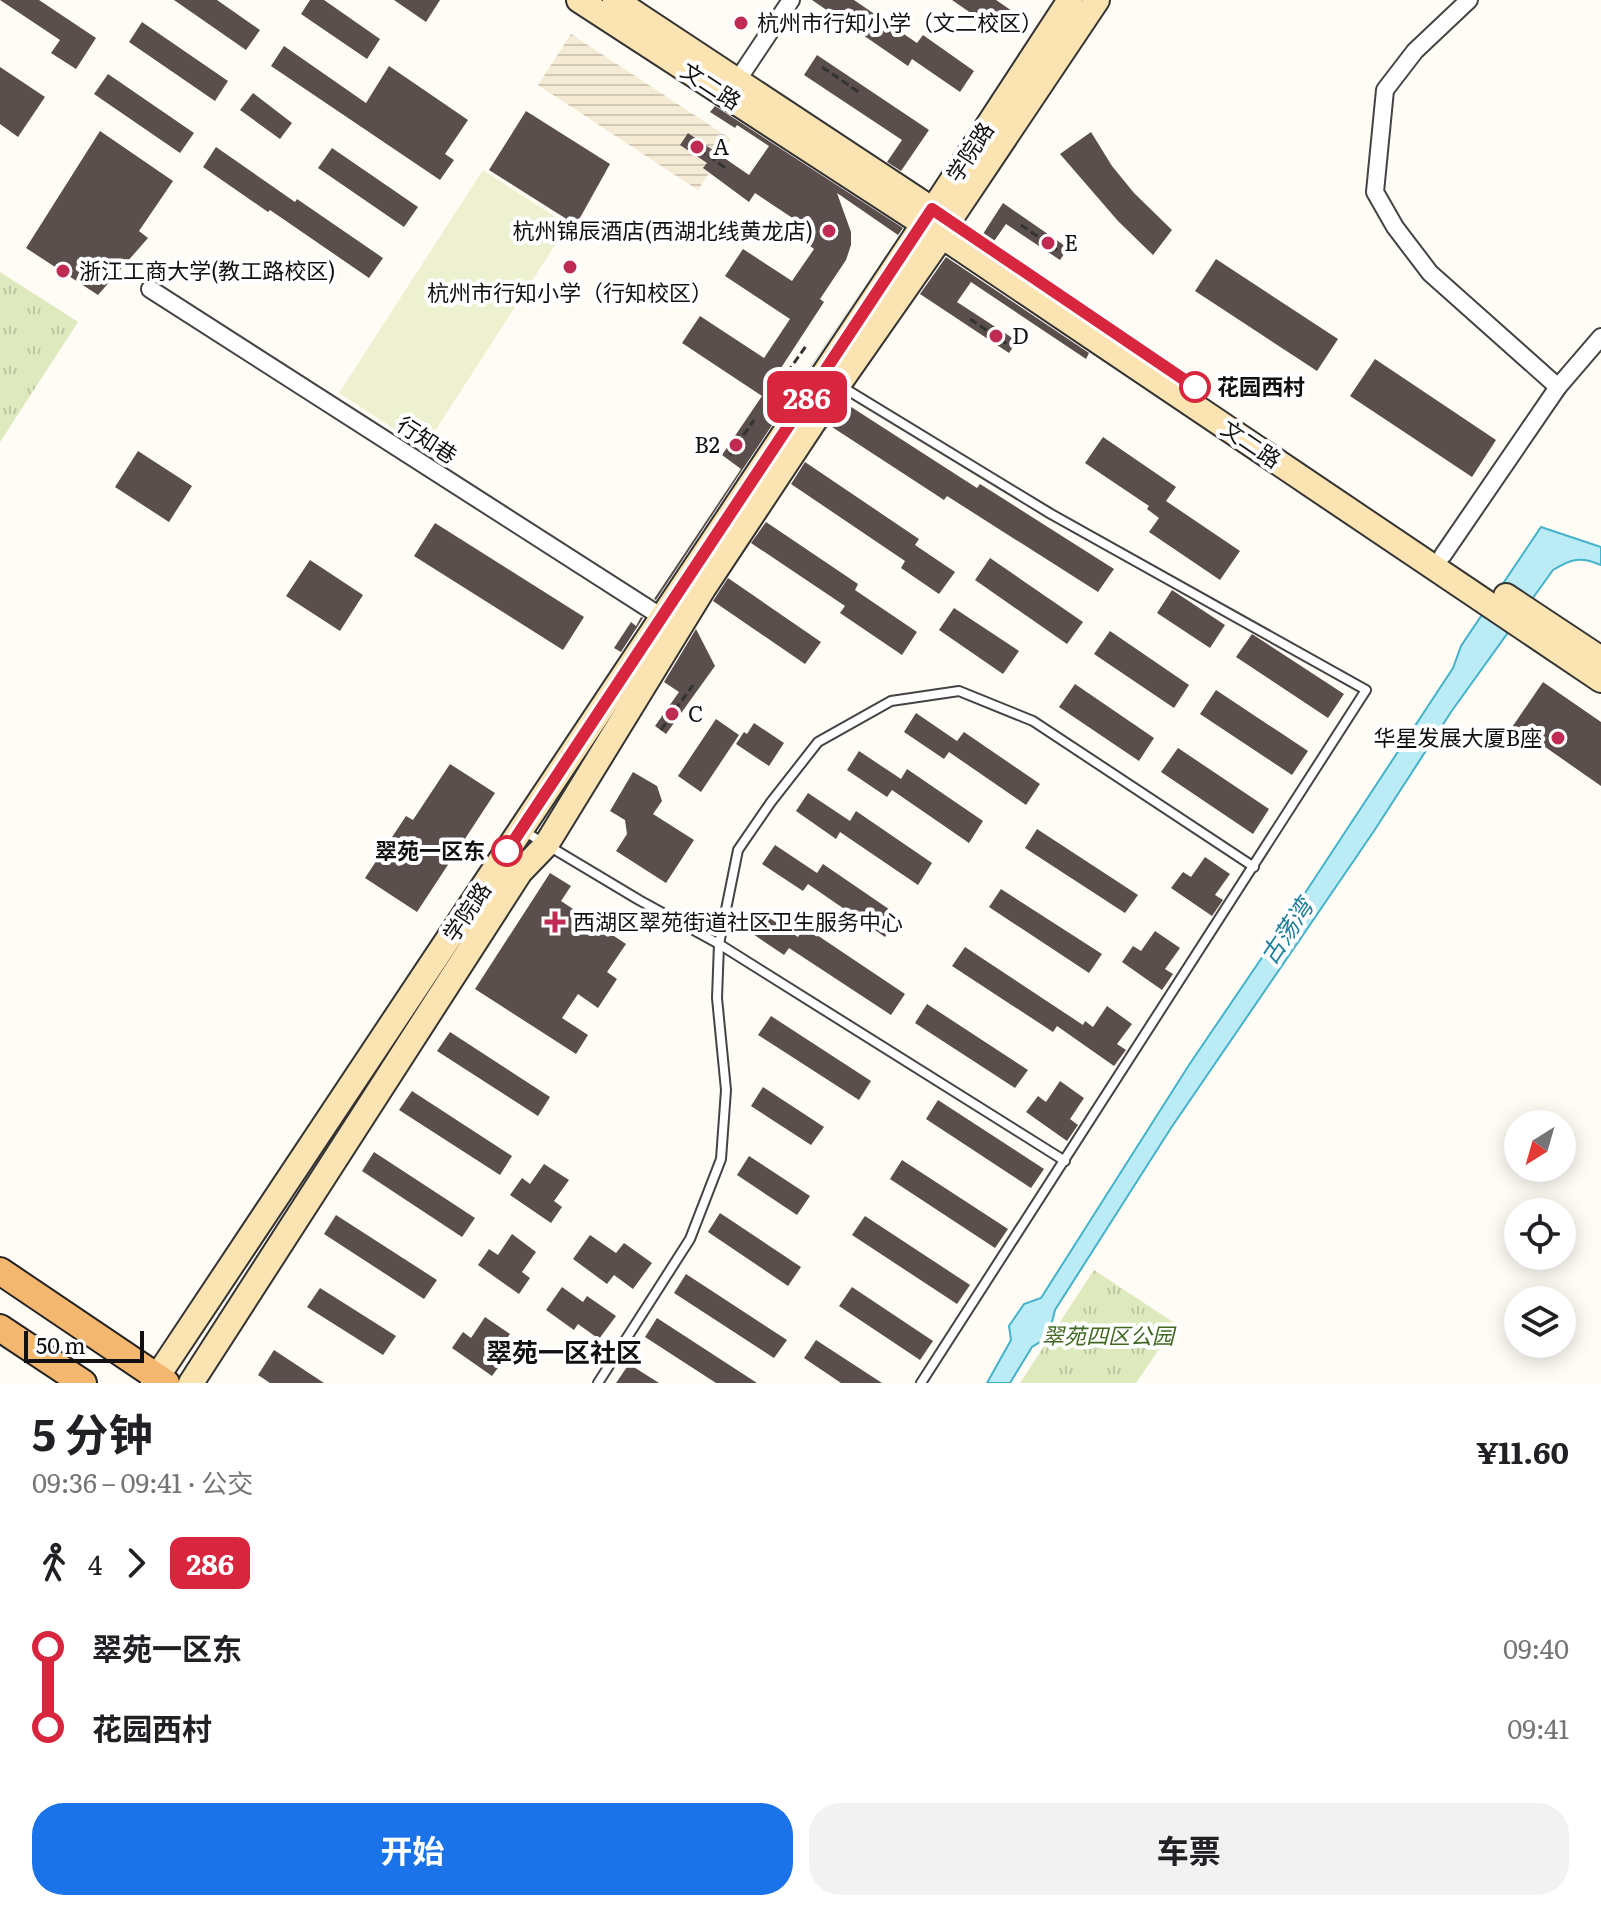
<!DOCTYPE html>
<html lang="zh">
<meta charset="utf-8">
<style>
:root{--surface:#fff;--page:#f2f2f2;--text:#202124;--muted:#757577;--accent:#1a73e8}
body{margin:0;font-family:Literata,"Noto Sans SC",serif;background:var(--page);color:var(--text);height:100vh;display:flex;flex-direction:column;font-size:30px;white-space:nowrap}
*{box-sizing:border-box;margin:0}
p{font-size:26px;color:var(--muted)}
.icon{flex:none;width:44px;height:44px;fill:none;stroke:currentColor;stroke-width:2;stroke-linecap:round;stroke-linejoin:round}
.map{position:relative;height:1383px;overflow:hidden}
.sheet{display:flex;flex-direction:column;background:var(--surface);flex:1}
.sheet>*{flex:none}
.badge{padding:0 16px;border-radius:12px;font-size:28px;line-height:52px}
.needle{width:52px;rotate:217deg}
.fabs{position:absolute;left:1504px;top:1110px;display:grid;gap:16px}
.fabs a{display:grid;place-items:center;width:72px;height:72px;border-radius:50%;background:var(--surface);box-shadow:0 4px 20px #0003;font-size:40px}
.scale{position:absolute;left:24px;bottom:20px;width:120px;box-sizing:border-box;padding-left:8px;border:4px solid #111;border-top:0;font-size:22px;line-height:28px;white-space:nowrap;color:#111;-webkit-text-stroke:6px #fff;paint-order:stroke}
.map>.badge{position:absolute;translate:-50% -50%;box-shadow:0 0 0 4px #fff}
.legs{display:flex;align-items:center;gap:12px;height:88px;padding:0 32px;font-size:26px}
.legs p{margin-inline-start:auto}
.summary{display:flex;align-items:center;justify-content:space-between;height:136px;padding:0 32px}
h1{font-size:44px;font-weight:700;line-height:60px}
.cta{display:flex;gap:16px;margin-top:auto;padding:16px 32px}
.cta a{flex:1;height:92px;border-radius:32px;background:var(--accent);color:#fff;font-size:32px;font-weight:700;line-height:92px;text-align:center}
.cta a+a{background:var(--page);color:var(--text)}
ul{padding:0 32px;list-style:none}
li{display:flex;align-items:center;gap:28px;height:80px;font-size:30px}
li i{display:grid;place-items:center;width:12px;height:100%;margin:0 10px;background:currentColor}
li i::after{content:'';width:20px;height:20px;margin:-10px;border:6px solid;border-radius:50%;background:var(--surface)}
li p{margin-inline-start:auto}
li:first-child i{background:linear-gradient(#0000 50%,currentColor 0)}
li:last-child i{background:linear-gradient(currentColor 50%,#0000 0)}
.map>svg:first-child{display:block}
.farmland{fill:url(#farmland-rules)}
.park{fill:url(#park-tufts)}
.pitch{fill:#edf1d0}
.water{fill:#bbecf5;stroke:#44b2ca;stroke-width:2}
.building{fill:#5a4f4d}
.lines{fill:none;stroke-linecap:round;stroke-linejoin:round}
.lane-casing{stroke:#444;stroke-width:12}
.street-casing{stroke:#444;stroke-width:20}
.secondary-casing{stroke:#333;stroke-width:28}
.primary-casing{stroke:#222;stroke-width:30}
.path{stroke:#333;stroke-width:3;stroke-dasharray:8 4;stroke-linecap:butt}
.lane{stroke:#fff;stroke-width:8}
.street{stroke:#fff;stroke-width:16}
.secondary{stroke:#fce4b2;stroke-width:24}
.primary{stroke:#f4b770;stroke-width:26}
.line-1-casing{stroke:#fff;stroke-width:18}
.line-1{stroke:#d7263d;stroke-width:12}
.poi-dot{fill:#bf2b52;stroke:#fff;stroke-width:3}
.stop-1-dot{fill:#fff;stroke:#d7263d;stroke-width:4}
.labels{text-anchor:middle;stroke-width:8;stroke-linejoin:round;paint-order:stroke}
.poi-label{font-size:22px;fill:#111;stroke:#fff;text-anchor:start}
.street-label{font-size:22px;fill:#111;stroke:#fff}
.stop-label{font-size:22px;font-weight:bold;fill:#111;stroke:#fff;text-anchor:start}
.park-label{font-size:22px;font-style:italic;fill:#406821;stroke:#fff}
.water-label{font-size:24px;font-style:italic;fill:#1b7e9a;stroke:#fff}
.quarter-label{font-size:26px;font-weight:bold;fill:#111;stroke:#fff}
</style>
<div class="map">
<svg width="1601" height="1383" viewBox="0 0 1601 1383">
<defs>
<pattern id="farmland-rules" width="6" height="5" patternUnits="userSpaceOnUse" patternTransform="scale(2)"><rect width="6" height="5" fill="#f5ebd5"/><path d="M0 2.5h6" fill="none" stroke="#d1c8b6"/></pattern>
<pattern id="park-tufts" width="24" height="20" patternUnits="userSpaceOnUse" patternTransform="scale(2)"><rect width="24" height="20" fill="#dee9be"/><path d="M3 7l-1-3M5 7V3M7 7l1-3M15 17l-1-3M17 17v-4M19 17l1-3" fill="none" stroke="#bdc7a2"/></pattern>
</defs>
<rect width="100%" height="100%" fill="#fffbf5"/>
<path class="farmland" d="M571,34L731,139L698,190L538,85Z"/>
<g class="park">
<path d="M0,272L78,322L0,442Z"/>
<path d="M1094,1270L1176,1324L1136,1383H1020Z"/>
</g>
<path class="pitch" d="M483,170L568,225L424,448L339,393Z"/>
<path class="water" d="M1541,527L1601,547V565C1580,556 1571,559 1553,570L1451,712L1374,831L1171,1128L1055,1310L1051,1326L1043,1340L1032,1347L1010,1383H987L1011,1340L1009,1326L1024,1304L1041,1298L1189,1065L1282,928L1453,668L1461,646Z"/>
<g class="building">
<path d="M0,0H39L96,38L76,69L51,53L60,40Z"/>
<path d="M174,0H217L260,30L246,50Z"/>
<path d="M310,0H324L380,39L367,59L301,14Z"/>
<path d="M394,0H440L426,22Z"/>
<path d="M812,0H854L917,43L923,35L974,71L960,92L912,59L908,66Z"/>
<path d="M952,0H996L1015,13L1001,34Z"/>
<path d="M142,22L228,81L215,101L129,42Z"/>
<path d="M284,46L366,103L389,66L468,120L445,154L454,160L440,180L271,66Z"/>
<path d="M817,55L929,130L901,171L887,162L902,140L804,75Z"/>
<path d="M0,67L45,97L18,137L0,124Z"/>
<path d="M108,74L194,133L180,153L94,94Z"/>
<path d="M253,93L292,123L280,139L240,110Z"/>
<path d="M715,106L903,228L898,235L837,193L851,232V245L846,260L820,299L824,302L764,394L767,389L787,402L879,264L656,600L654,599L741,469L722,455L762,396L682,343L700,316L764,358L790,319L725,276L743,249L792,281L814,249L802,240L809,229L755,193L749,202L703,168L707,163L680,145L688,133L749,175L769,146L737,125L735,128L710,112Z"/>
<path d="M526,111L610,164L576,225L489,170Z"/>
<path d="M100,131L173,181L139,231L148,238L98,295L26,248Z"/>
<path d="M1091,132L1112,166L1134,193L1172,230L1153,255L1118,221L1060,154Z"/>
<path d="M216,147L295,202L297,199L383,258L369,278L270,210L268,212L203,167Z"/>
<path d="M332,148L418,207L404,227L318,168Z"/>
<path d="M1003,203L1068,248L1060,260L1006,224L992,244L1110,322L1106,328L961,231L964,226L981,237Z"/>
<path d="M946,257L1089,353L1086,359L971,282L957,302L1017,341L1009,353L920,294Z"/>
<path d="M1216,259L1338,339L1317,371L1195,291Z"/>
<path d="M1375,359L1496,440L1472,477L1350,396Z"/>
<path d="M847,398L845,403L977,488L980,484L1114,569L1098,592L947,496L944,500L829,425L825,432Z"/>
<path d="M1103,437L1176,487L1166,501L1240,551L1220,580L1149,532L1159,518L1147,509L1149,506L1085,463Z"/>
<path d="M138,451L192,486L169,522L115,487Z"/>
<path d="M805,462L919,539L915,545L955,572L939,594L901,568L905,561L791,484Z"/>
<path d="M766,522L858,584L855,590L917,632L902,655L840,613L845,606L751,543Z"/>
<path d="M435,523L584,617L563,650L414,556Z"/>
<path d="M990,558L1083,622L1067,644L975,580Z"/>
<path d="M310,560L363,595L340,631L286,596Z"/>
<path d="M728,578L821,642L805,664L713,601Z"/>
<path d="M1172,590L1225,625L1210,648L1157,613Z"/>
<path d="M954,608L1019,651L1003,674L939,630Z"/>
<path d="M641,617L643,618L621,652L614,648L631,622L636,626Z"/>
<path d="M696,629L715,666L666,734L655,726L679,692L664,682Z"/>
<path d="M1110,631L1189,685L1174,708L1094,654Z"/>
<path d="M1252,634L1344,694L1328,718L1236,657Z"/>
<path d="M1543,682L1601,722V786L1538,742L1532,750L1508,733Z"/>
<path d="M1075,684L1154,738L1139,761L1059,707Z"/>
<path d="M1216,690L1308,751L1292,775L1200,714Z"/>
<path d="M916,713L957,741L964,732L1040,784L1026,805L949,752L944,759L904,732Z"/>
<path d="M716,719L739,735L701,792L678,776Z"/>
<path d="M754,723L784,743L769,766L736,744L744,732L747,734Z"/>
<path d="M1178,748L1269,809L1253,834L1161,772Z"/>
<path d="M859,751L901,779L907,769L983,821L969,843L892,790L887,797L847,770Z"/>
<path d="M450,764L495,793L417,912L365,878L406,816L413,820Z"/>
<path d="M633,772L657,786L662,801L653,814L694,840L666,883L616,851L627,834L625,820L610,811Z"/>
<path d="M808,793L850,821L856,811L932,863L918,885L840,832L836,839L796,811Z"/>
<path d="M1037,829L1138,895L1125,913L1025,848Z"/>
<path d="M775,845L817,873L823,864L899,916L885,937L808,884L803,891L762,864Z"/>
<path d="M1205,857L1230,874L1215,895L1223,900L1212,916L1171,888L1183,872L1191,877Z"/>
<path d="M550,873L571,886L561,901L626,944L607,972L617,979L598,1008L578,994L562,1018L588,1035L576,1054L475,989Z"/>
<path d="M1001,889L1102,954L1089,973L989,907Z"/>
<path d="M756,909L798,937L805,927L905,994L891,1015L789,948L784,955L744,928Z"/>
<path d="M1155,931L1180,948L1165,969L1173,974L1162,990L1122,962L1133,946L1141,951Z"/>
<path d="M965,947L1083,1025L1085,1021L1093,1027L1107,1006L1132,1024L1117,1044L1126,1050L1114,1066L1057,1026L1053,1032L952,966Z"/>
<path d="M927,1004L1028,1070L1015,1088L915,1023Z"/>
<path d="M771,1016L871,1081L859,1100L758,1035Z"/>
<path d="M450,1032L550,1097L538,1116L437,1051Z"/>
<path d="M1060,1081L1084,1098L1070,1119L1078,1125L1067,1141L1026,1112L1038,1096L1046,1102Z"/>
<path d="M763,1087L824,1127L811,1145L751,1106Z"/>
<path d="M412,1091L512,1156L500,1175L399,1110Z"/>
<path d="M938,1100L1044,1169L1031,1188L926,1119Z"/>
<path d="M374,1152L475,1218L462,1237L362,1171Z"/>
<path d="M749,1156L810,1196L797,1215L737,1175Z"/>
<path d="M902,1160L1008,1229L995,1248L890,1179Z"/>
<path d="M544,1164L569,1180L554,1201L562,1207L551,1223L510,1195L522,1178L530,1184Z"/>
<path d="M720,1213L801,1267L788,1286L708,1232Z"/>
<path d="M336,1215L437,1280L424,1299L324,1234Z"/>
<path d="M865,1216L970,1285L957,1304L852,1235Z"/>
<path d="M512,1234L536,1252L522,1272L530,1278L519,1294L478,1265L489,1249L498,1255Z"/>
<path d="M590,1235L616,1253L624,1243L652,1263L633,1289L614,1275L607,1284L573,1259Z"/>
<path d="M686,1274L787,1340L774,1358L674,1293Z"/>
<path d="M562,1287L583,1302L587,1296L616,1316L599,1339L578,1324L574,1330L546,1310Z"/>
<path d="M852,1287L933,1341L920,1360L839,1306Z"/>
<path d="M320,1288L396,1336L383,1355L307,1307Z"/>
<path d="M485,1317L510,1334L495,1355L503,1361L492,1376L452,1348L463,1332L471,1338Z"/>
<path d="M657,1318L757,1383H716L645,1337Z"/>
<path d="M816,1340L882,1383H841L804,1358Z"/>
<path d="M274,1350L324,1383H270L258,1375Z"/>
<path d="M629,1364L659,1383H616Z"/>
</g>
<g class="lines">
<g class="lane-casing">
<g id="lane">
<path d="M839,385L1051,514L1366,690L921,1383"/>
<path d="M522,830L639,900L719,944L1065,1161"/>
<path d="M598,1383L690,1239L721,1159L726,1090L717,998L719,944L738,850L771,802L818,742L891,701L959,691L1033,721L1254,867"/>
</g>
</g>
<g class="street-casing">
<g id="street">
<path d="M1469,0L1415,51L1385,90L1375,192L1395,227L1430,273L1558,387"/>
<path d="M737,81L791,0"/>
<path d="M150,289L668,621"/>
<path d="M1443,555L1558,387L1601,337"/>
</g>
</g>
<g class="secondary-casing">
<g id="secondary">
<path d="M579,0L942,236L1601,680"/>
<path d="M615,0L945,218"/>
<path d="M1506,596L1601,659"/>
<path d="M153,1383L923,225L1070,0"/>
<path d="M191,1383L520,872L546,845L703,589L838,385L942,236L949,221L1097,0"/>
</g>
</g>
<g class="primary-casing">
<g id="primary">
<path d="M0,1271L166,1383"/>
<path d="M0,1328L83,1383"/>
</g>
</g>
<g class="path">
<path d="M822,67L860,93"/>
<path d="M689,142L727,169"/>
<path d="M1021,225L1059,251"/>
<path d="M970,319L1008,345"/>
<path d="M787,373L806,346"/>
<path d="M730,455L754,420"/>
<path d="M661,730L693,685"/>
</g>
<use href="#lane" class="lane"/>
<use href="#street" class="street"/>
<use href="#secondary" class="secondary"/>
<use href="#primary" class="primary"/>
</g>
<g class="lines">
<g class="line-1-casing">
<path id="line-1" d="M507,851L932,209L1195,387"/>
</g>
<use href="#line-1" class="line-1"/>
</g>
<g class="poi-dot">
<circle cx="741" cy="23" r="8"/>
<circle cx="697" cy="147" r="8"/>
<circle cx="829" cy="231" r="8"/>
<circle cx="1048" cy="243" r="8"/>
<circle cx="570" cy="267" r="8"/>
<circle cx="63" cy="271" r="8"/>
<circle cx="996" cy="336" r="8"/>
<circle cx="736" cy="445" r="8"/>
<circle cx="672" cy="714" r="8"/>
<circle cx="1558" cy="738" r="8"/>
<path d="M551 910h8v8h8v8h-8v8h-8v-8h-8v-8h8z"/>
</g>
<g class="stop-1-dot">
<circle cx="1195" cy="387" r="14"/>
<circle cx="507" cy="851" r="14"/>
</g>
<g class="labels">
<g class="poi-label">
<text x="757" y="31">杭州市行知小学（文二校区）</text>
<text x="713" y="155">A</text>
<text x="813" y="239" text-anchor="end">杭州锦辰酒店(西湖北线黄龙店)</text>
<text x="1064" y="251">E</text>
<text x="79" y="279">浙江工商大学(教工路校区)</text>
<text x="570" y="301" text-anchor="middle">杭州市行知小学（行知校区）</text>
<text x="1012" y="344">D</text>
<text x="720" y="453" text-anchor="end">B2</text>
<text x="688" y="722">C</text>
<text x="1542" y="746" text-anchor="end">华星发展大厦B座</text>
<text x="573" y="930">西湖区翠苑街道社区卫生服务中心</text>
</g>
<g class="street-label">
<text transform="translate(711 86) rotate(33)" y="8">文二路</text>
<text transform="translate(970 152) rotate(-57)" y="8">学院路</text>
<text transform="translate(427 440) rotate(33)" y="8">行知巷</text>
<text transform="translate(1251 444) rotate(34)" y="8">文二路</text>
<text transform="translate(467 912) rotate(-56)" y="8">学院路</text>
</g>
<g class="stop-label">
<text x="1217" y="395">花园西村</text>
<text x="485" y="859" text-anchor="end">翠苑一区东</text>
</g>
<g class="park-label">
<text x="1108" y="1344">翠苑四区公园</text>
</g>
<g class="water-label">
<text transform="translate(1287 932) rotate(-56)" y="8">古荡湾</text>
</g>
<g class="quarter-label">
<text x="564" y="1362">翠苑一区社区</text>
</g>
</g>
</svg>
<div class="fabs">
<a><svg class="needle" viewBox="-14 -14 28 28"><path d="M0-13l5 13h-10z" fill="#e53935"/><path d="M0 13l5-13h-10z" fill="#757577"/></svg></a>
<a><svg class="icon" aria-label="locate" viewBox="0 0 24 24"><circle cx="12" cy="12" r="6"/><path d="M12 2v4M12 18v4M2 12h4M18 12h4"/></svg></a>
<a><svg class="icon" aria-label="layers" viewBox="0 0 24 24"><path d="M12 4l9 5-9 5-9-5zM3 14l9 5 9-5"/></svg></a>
</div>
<div class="scale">50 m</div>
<b class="badge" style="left:807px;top:397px;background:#d7263d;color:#fff">286</b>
</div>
<section class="sheet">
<div class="summary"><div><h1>5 分钟</h1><p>09:36 – 09:41 · 公交</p></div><b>¥11.60</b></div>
<div class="legs"><svg class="icon" aria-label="walk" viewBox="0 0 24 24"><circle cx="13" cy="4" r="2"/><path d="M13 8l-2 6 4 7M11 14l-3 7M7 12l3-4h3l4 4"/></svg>4<svg class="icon" aria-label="forward" viewBox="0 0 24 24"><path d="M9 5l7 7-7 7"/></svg><b class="badge" style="background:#d7263d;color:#fff">286</b></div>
<ul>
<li><i style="color:#d7263d"></i><b>翠苑一区东</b><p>09:40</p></li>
<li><i style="color:#d7263d"></i><b>花园西村</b><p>09:41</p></li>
</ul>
<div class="cta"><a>开始</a><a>车票</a></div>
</section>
